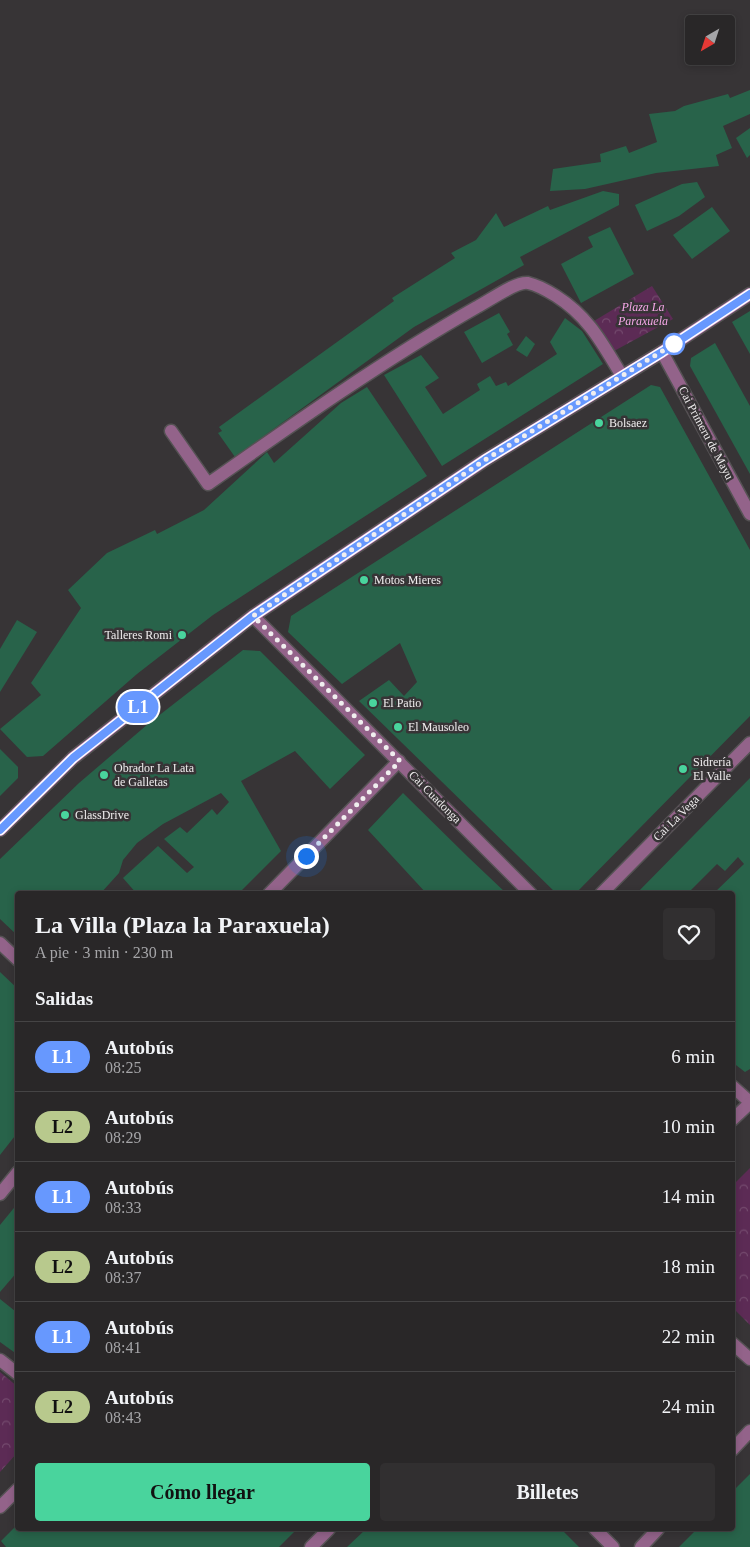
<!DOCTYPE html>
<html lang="es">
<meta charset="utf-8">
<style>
:root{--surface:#292728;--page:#312f30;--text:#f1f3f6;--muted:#a5a5a8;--line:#454445;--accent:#49d49d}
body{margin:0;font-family:"Times New Roman",serif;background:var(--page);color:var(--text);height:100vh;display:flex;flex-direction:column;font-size:19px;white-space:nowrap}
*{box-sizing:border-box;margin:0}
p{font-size:16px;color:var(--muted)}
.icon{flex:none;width:28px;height:28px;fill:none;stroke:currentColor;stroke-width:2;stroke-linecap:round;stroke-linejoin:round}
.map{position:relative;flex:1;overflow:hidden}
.drawer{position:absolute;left:15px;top:891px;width:720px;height:640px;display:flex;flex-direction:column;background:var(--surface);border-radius:5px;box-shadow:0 2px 8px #0003,0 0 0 1px var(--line)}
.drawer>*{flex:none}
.badge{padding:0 10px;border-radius:16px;font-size:18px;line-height:32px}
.needle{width:32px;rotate:219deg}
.tools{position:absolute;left:685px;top:15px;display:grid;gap:10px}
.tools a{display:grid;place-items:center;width:50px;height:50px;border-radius:5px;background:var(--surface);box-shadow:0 2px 8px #0003,0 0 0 1px var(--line);font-size:25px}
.you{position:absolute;width:25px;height:25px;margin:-12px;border:4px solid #fff;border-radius:50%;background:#1a73e8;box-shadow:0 0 0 8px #1a73e833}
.map>.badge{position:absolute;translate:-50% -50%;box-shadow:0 0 0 2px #fff}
h2{padding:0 20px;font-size:19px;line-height:45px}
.round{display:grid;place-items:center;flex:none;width:52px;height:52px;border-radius:5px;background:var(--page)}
.head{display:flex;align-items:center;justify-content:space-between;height:85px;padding:0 20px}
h1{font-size:24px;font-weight:800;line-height:38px}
.cta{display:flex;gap:10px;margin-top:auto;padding:10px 20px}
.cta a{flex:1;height:58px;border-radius:5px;background:var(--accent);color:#111;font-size:20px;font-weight:800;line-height:58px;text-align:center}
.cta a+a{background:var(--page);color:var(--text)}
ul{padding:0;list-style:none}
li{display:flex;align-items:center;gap:15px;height:70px;padding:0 20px;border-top:1px solid var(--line)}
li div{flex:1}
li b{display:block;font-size:19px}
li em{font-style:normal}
li .badge{min-width:55px;font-weight:700;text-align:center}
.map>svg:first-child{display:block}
.forest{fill:url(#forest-crowns)}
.building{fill:#28634a}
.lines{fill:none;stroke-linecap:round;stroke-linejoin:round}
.street-casing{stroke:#555254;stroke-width:15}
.secondary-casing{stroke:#555254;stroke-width:15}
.street{stroke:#93638a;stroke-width:12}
.secondary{stroke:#c77bba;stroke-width:12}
.line-casing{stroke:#fff;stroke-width:11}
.line{stroke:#6798fe;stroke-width:8}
.walk{stroke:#f0eeef;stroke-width:5;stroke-dasharray:0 9}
.stop-dot{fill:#fff;stroke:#6798fe;stroke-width:2.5}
.poi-dot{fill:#49d49d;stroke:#373436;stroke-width:2}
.labels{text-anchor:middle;stroke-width:5;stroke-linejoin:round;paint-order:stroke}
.park-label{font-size:12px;font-style:italic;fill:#f6a8e8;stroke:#373436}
.poi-label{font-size:12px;fill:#f0eeef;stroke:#373436;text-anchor:start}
.street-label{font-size:12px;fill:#f0eeef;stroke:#373436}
</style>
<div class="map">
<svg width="750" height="1547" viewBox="0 0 750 1547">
<defs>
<pattern id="forest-crowns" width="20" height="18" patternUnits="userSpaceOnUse" patternTransform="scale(1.25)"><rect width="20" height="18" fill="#5c2b55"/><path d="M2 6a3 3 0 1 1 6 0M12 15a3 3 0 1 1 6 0" fill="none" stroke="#744a6e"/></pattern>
</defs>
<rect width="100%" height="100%" fill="#373436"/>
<g class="forest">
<path d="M652,286L673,319L614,351L594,321Z"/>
<path d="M750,1168V1325L733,1308L732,1186Z"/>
<path d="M0,1372L18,1387L17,1453L0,1472Z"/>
</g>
<g class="building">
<path d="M750,90V114L723,126L732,148L716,155L719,166L656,173L585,189L550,191L553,169L601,162L600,154L626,146L629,153L657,142L649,114L675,111L684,106L728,94L730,98Z"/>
<path d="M750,128V155L747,158L736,138Z"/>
<path d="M697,182L705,197L679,216L647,231L635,205L682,184Z"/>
<path d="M603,191L619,194V205L520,257L524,265L414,327L235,457L218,433L222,431L219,427L394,301L392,298L455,258L451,253L476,240L496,213L504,227L548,206L550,210Z"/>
<path d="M712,207L730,231L692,259L673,235Z"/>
<path d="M610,227L634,274L581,303L561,264L593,247L588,237Z"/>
<path d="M750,311V354L732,322Z"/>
<path d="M499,313L510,332L507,334L513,345L482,363L464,332Z"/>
<path d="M565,318L582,331L603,364L442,466L384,375L421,355L439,378L425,387L443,414L480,390L477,384L490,376L496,386L506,382L508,386L557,354L550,342Z"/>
<path d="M526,336L535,344L527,357L516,350Z"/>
<path d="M715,343L750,406V474L690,366L691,358Z"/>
<path d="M651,385L660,387L750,550V716L575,894H557L359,701L389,680L404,696L417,682L400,643L342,684L288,632L291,616Z"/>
<path d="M367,387L427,476L213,615L137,674L43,756L27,757L0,729L41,695L31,683L81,608L68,590L107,553L155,530L157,534L204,510L267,452L274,463L341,403Z"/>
<path d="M17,620L37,632L0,692V649Z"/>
<path d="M243,650L260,651L365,755L330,789L295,751L241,781L281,851L238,894H137L123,878L158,846L187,873L194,867L164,839L180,827L187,833L212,809L217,815L229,802L221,793L163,824L137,843L123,860L119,873L100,894H18V936L0,919V859L79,783L148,724Z"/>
<path d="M0,749L18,767V778L0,796Z"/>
<path d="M750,778V1069L745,1072L732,1062V894H713L744,864L738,857L725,871L717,864L690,891L692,894H636Z"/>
<path d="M403,793L468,857L507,894H427L368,830Z"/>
<path d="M0,972L18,989V1132L0,1155Z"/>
<path d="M18,1203V1271L0,1292V1225Z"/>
<path d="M0,1299L15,1311L18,1308V1355L0,1342Z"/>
<path d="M750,1474V1547H679L697,1529H732V1492Z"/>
<path d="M18,1524V1529H297L279,1547H6L1,1541Z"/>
<path d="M366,1529H561L579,1547H347Z"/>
</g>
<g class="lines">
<g class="street-casing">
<g id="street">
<path d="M662,352L750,514"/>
<path d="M171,431L208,484C296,422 384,360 477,307C489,301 516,281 528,283C537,285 548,291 556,296C589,317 602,343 622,376"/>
<path d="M253,616L531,894"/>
<path d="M269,894L399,761"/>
<path d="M601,894L750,743"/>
<path d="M0,943L18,960"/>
<path d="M732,1086L750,1102"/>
<path d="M732,1120L750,1103"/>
<path d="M0,1194L18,1172"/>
<path d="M732,1343L750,1359"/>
<path d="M0,1360L18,1374"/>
<path d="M732,1450L750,1431"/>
<path d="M0,1507L18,1489"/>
<path d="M595,1529L613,1547"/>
<path d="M311,1547L329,1529"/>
<path d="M641,1547L658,1529"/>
</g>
</g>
<g class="secondary-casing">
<path id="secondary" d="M0,830L73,758L253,616L485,460L662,352L750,294"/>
</g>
<use href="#street" class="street"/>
<use href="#secondary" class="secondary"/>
</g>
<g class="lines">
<g class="line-casing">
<path id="line" d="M0,830L73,758L253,616L485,460L662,352L750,294"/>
</g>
<use href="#line" class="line"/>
<path class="walk" d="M306,856L400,761L253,616L485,460L677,342L674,344"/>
</g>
<circle class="stop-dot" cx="674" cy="344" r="10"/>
<g class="poi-dot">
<circle cx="599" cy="423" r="5"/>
<circle cx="364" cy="580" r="5"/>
<circle cx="182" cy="635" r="5"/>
<circle cx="373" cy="703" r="5"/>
<circle cx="398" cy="727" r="5"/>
<circle cx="683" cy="769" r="5"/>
<circle cx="104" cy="775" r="5"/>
<circle cx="65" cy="815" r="5"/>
</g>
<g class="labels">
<g class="park-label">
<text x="643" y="311">Plaza La<tspan x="643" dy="14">Paraxuela</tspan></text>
</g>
<g class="poi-label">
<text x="609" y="427">Bolsaez</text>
<text x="374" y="584">Motos Mieres</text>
<text x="172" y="639" text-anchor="end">Talleres Romi</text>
<text x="383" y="707">El Patio</text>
<text x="408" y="731">El Mausoleo</text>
<text x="693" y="766">Sidrería<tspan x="693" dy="14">El Valle</tspan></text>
<text x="114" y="772">Obrador La Lata<tspan x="114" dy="14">de Galletas</tspan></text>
<text x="75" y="819">GlassDrive</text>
</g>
<g class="street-label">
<text transform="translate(706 433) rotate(62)" y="4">Cai Primeru de Mayu</text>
<text transform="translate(435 797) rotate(45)" y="4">Cai Cuadonga</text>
<text transform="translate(676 818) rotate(-45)" y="4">Cai La Vega</text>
</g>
</g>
</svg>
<div class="tools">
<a><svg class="needle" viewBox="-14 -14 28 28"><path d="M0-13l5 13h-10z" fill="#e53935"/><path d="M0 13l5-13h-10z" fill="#a5a5a8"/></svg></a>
</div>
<div class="you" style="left:306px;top:856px"></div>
<b class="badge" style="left:138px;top:707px;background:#6798fe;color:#fff">L1</b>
<section class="drawer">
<div class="head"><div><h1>La Villa (Plaza la Paraxuela)</h1><p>A pie · 3 min · 230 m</p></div><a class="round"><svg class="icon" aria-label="heart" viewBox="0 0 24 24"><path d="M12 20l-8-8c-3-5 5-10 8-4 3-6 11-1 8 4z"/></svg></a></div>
<h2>Salidas</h2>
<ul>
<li><span class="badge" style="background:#6798fe;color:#fff">L1</span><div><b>Autobús</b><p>08:25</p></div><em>6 min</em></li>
<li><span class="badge" style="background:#b8c98d;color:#111">L2</span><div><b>Autobús</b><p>08:29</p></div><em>10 min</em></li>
<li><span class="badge" style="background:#6798fe;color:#fff">L1</span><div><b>Autobús</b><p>08:33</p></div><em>14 min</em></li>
<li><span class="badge" style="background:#b8c98d;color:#111">L2</span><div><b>Autobús</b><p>08:37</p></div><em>18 min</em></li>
<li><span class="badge" style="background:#6798fe;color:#fff">L1</span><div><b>Autobús</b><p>08:41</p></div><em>22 min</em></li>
<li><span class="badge" style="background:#b8c98d;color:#111">L2</span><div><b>Autobús</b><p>08:43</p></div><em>24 min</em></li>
</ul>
<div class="cta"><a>Cómo llegar</a><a>Billetes</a></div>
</section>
</div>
